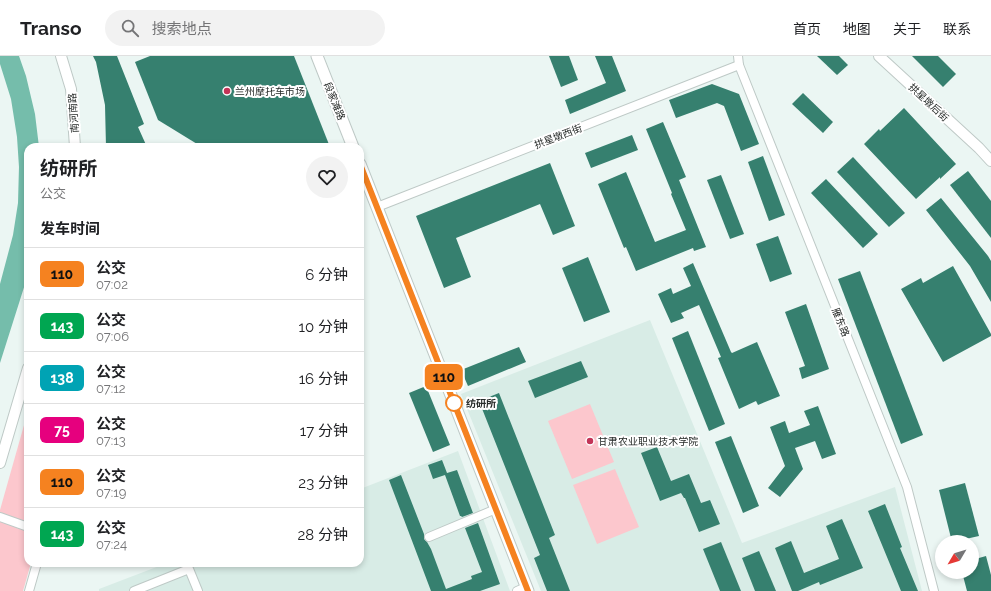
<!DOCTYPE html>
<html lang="zh">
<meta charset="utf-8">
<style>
:root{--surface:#fff;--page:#f2f2f2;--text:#202124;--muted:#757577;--line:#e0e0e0}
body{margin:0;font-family:Raleway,"Noto Sans SC",sans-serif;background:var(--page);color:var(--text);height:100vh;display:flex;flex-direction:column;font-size:15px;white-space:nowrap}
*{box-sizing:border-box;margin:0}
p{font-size:13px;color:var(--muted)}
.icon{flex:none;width:22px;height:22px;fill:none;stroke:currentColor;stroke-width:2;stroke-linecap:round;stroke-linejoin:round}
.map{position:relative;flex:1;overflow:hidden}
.details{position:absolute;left:24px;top:87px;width:340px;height:424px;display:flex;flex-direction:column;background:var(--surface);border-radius:12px;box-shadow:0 2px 6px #0003}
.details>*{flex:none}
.badge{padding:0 8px;border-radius:6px;font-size:14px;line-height:26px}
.needle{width:26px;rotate:232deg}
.tools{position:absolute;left:935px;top:479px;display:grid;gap:8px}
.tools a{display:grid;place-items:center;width:44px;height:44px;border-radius:50%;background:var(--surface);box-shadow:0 2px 6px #0003;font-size:20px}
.map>.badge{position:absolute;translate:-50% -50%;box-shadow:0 0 0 2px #fff}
h2{padding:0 16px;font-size:15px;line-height:36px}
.round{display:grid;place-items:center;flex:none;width:42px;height:42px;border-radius:21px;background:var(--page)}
.head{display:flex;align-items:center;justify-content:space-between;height:68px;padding:0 16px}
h1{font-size:19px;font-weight:700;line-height:30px}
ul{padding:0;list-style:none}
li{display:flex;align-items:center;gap:12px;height:52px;padding:0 16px;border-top:1px solid var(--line)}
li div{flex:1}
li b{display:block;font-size:15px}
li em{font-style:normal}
li .badge{min-width:44px;font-weight:700;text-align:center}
header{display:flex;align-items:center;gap:24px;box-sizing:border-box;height:56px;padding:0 20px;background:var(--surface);border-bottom:1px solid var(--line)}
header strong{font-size:19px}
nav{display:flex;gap:22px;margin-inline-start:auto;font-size:14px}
.search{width:280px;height:36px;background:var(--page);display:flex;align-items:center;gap:10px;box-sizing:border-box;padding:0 14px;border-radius:22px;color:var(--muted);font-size:15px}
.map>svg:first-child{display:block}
.built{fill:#d8ece6}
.green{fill:#fcc7cd}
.water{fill:#75bdab}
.building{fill:#36806f}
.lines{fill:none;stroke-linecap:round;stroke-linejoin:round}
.minor-casing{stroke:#bec9c6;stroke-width:10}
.tertiary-casing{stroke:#bec9c6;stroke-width:12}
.secondary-casing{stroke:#bec9c6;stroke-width:13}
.minor{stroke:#fff;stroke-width:8}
.tertiary{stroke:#fff;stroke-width:10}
.secondary{stroke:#fff;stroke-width:11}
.line-casing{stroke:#fff;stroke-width:9}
.line{stroke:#f58220;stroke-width:6}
.poi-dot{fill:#c33457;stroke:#fff;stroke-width:1.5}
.stop-dot{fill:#fff;stroke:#f58220;stroke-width:2}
.labels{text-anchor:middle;stroke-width:4;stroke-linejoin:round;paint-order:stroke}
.poi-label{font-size:10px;fill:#262a28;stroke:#fff;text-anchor:start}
.street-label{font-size:10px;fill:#262a28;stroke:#fff}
.stop-label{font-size:10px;font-weight:bold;fill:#262a28;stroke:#fff;text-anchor:start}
</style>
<header>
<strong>Transo</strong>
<div class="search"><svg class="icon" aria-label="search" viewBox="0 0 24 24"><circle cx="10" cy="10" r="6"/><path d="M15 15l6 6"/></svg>搜索地点</div>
<nav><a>首页</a><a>地图</a><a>关于</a><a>联系</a></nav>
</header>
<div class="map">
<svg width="991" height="535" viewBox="0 0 991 535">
<rect width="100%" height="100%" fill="#ebf6f3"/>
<g class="built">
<path d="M650,264L742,487L895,431L922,535H541L461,338Z"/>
<path d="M458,395L510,535H99V533L167,507H360V433Z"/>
</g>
<g class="green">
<path d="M590,348L614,406L572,423L548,365Z"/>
<path d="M28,355V507H31L23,535H0V454Z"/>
<path d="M615,413L639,471L597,488L573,429Z"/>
</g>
<path class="water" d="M0,0H19L26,20L35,58L39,91H28V214L26,225L0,307V228L13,179L18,147L19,111L17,81L11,43L0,8Z"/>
<g class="building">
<path d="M93,0H117L144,68L138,71L147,91H106L105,49L96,6Z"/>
<path d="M150,0H294L330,91H202L158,64L135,6Z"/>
<path d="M549,0H569L578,24L561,31Z"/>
<path d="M595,0H612L626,35L570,58L565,44L606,27Z"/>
<path d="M817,0H839L848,9L837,19Z"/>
<path d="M912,0H938L956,18L943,31Z"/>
<path d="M712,28L739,38L759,88L741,95L724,50L717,47L676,62L669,44Z"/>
<path d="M803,37L833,66L823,77L792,48Z"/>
<path d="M904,52L956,108L940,123V121L916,143L864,88L879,73L880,75Z"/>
<path d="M663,66L686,121L679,124L706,191L694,195L693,192L636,215L626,191L624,192L598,128L626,116L655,186L686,174L671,138L672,137L646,73Z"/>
<path d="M632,79L638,94L591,112L585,97Z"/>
<path d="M763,100L785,159L769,165L748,106Z"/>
<path d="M853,101L905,157L889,171L837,116Z"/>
<path d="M550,107L575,170L553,179L540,148L456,182L471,221L444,232L416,160Z"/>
<path d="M968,115L991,145V182L950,129Z"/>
<path d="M721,119L744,178L730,183L707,124Z"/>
<path d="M826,123L878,178L863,192L811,137Z"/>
<path d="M941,142L988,200L991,205V246L970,210L926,154Z"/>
<path d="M778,180L792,218L770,226L756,188Z"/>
<path d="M588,201L610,256L584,266L562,212Z"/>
<path d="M693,207L731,296L732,297L757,286L780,340L758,349L756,345L739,353L718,302L721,301L699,249L681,257L684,262L671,267L658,238L671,232L673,238L691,230L683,212Z"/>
<path d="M953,210L991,278V280L943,306L901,233L921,222L923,227Z"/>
<path d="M860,215L923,379L901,388L838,223Z"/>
<path d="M806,248L829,313L802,323L799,312L805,310L785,256Z"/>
<path d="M688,275L725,368L709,375L672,282Z"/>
<path d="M519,291L526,306L468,330L461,314Z"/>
<path d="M581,305L588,321L535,342L528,325Z"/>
<path d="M426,330L450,389L433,396L409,337Z"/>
<path d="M499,337L555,479L549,482L570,535H547L534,502L540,499L479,345Z"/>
<path d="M818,350L836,398L822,403L815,385L795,392L803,413L780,441L768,432L785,410L770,371L785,365L789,377L810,369L804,355Z"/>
<path d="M731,380L759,450L743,457L715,386Z"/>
<path d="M657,391L671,425L689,418L701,447L710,444L720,468L699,476L685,442H684L681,437L660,445L641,397Z"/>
<path d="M442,404L447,417L457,414L473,457L462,461L461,460H460L445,419L433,423L428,409Z"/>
<path d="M401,419L424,478V483L427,486L431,493L446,533L472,523L471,520L482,516L465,472L478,467L500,528L480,535H431L389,424Z"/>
<path d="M965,427L979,480L952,486L939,434Z"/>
<path d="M885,448L902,491L900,492L918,535H901L868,455Z"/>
<path d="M842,463L863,512L820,529L819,526L798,535H792L775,492L791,485L804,517L839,503L826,470Z"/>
<path d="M721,486L741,535H720L703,493Z"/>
<path d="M759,495L776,535H755L742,502Z"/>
<path d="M986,500L991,519V535H967L962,516H972V504Z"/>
</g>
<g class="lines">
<g class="minor-casing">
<g id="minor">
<path d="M738,0L739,9L907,431L934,535"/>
<path d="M377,151L739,9"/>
<path d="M0,461L28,471"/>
<path d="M429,481L496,453"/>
<path d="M29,535L37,507"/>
<path d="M134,535L189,513L198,535"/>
<path d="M517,535L526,531"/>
</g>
</g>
<g class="tertiary-casing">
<g id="tertiary">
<path d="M61,0L71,33L75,91"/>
<path d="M879,0L979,92L991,105"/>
<path d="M0,407L28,312"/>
</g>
</g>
<g class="secondary-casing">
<g id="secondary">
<path d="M317,0L353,91"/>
<path d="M360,108L528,535"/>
</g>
</g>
<use href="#minor" class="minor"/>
<use href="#tertiary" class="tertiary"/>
<use href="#secondary" class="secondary"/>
</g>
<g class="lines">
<g class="line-casing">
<path id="line" d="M360,108L528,535"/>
</g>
<use href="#line" class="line"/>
</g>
<g class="poi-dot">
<circle cx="227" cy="35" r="4"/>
<circle cx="590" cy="385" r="4"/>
</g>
<circle class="stop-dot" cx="454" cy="347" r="8"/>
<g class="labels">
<g class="poi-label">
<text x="235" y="39">兰州摩托车市场</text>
<text x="598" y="389">甘肃农业职业技术学院</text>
</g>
<g class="street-label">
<text transform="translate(335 45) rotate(68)" y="4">段家滩路</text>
<text transform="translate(929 46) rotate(43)" y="4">拱星墩后街</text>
<text transform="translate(73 57) rotate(-94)" y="4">南河南路</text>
<text transform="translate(558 80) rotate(-21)" y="4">拱星墩西街</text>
<text transform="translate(841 266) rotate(68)" y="4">雁东路</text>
</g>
<g class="stop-label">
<text x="466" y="351">纺研所</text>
</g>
</g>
</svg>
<div class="tools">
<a><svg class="needle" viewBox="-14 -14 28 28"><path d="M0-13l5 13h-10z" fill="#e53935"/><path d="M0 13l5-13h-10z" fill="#757577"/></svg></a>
</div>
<b class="badge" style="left:444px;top:321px;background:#f58220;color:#111">110</b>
<section class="details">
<div class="head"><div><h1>纺研所</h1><p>公交</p></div><a class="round"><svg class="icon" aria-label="heart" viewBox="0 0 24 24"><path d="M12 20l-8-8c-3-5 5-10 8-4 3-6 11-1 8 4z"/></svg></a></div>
<h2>发车时间</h2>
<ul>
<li><span class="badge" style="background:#f58220;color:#111">110</span><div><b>公交</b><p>07:02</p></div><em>6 分钟</em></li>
<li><span class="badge" style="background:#00a651;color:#fff">143</span><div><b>公交</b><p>07:06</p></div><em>10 分钟</em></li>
<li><span class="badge" style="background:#00a3b4;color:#fff">138</span><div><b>公交</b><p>07:12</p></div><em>16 分钟</em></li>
<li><span class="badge" style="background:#e6007e;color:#fff">75</span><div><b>公交</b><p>07:13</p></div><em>17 分钟</em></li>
<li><span class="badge" style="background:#f58220;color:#111">110</span><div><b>公交</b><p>07:19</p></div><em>23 分钟</em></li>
<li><span class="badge" style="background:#00a651;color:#fff">143</span><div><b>公交</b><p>07:24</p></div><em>28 分钟</em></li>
</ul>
</section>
</div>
